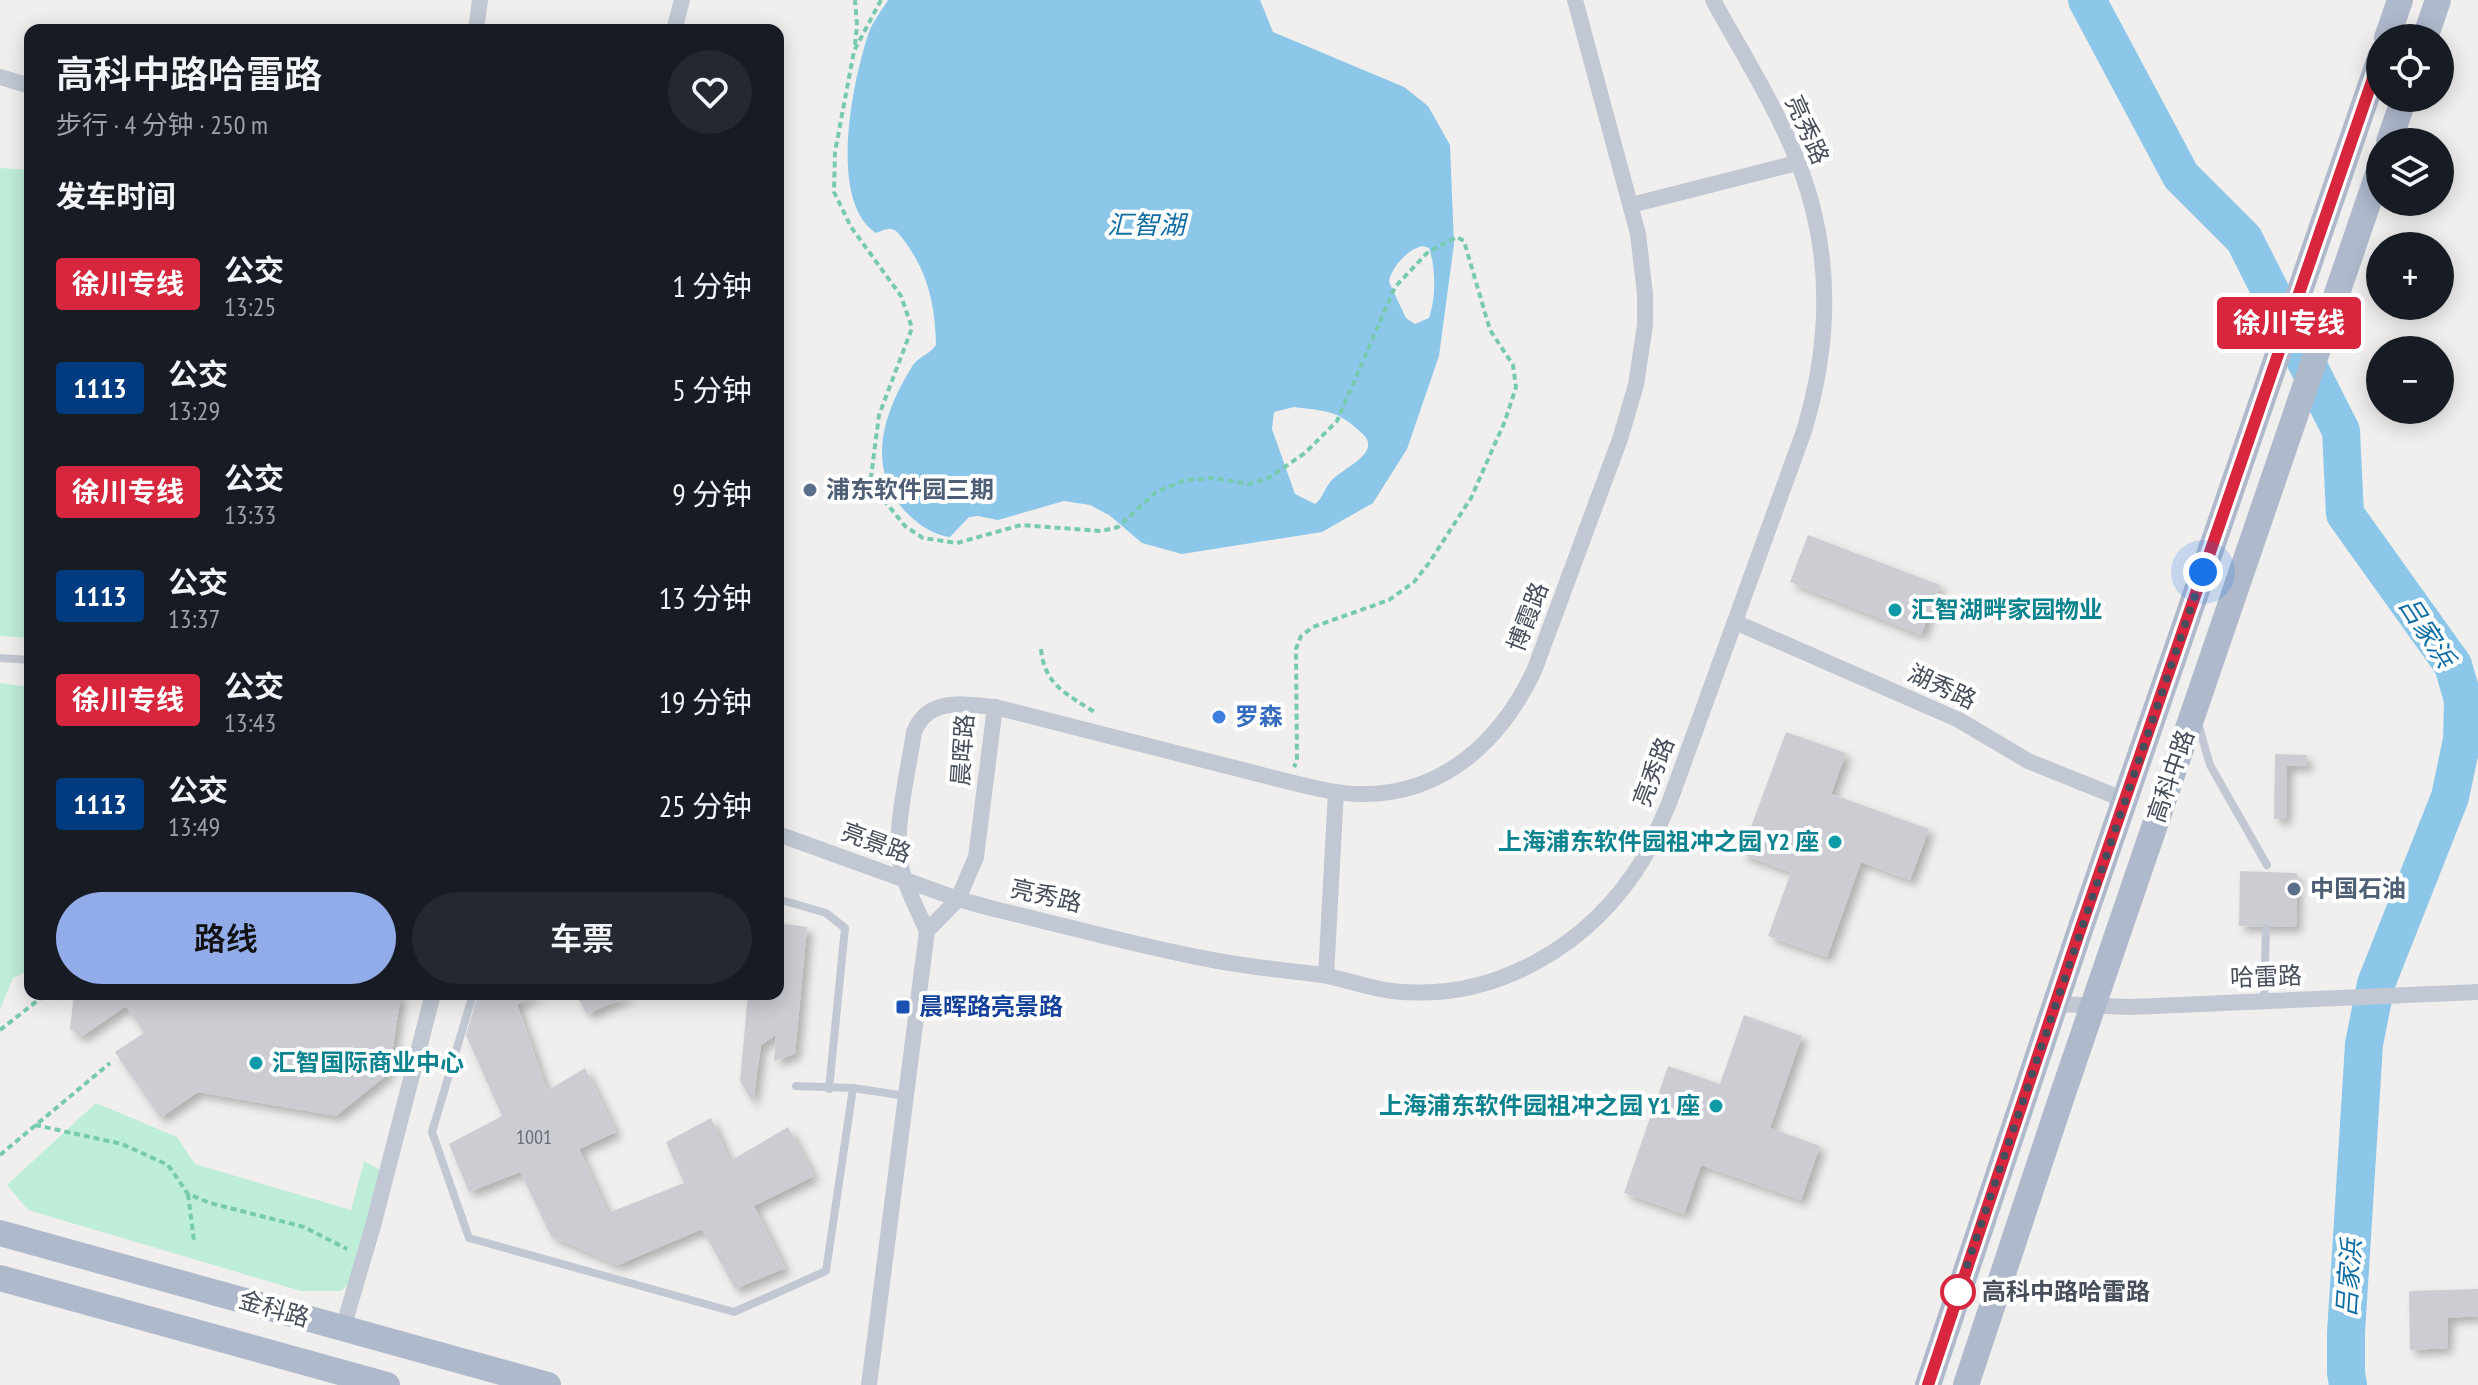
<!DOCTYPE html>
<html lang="zh">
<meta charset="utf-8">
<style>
:root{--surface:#171b24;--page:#242831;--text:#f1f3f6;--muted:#9ea1a6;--accent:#92abe9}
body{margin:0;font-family:"PT Sans Narrow","Noto Sans SC",sans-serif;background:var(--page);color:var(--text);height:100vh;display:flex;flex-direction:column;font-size:30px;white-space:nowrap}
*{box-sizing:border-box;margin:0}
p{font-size:26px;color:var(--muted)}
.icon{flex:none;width:44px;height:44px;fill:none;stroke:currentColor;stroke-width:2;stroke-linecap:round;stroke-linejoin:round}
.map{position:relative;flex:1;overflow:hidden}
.side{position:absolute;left:24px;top:24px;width:760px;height:976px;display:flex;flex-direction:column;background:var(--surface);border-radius:16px;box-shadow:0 4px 20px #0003}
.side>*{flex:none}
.badge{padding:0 16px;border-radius:6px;font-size:28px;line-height:52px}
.tools{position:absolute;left:2366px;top:24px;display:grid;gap:16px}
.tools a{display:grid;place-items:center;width:88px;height:88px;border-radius:50%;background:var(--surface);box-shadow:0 4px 20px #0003;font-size:40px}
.you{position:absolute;width:40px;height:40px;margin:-20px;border:6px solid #fff;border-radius:50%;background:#1a73e8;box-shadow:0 0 0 12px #1a73e833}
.map>.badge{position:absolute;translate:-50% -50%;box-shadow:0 0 0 4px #fff}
h2{padding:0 32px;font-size:30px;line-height:72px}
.round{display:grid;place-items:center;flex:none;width:84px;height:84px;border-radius:42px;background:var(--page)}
.summary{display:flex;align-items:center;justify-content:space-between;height:136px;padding:0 32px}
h1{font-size:38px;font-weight:600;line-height:60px}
.action{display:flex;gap:16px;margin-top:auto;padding:16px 32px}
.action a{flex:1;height:92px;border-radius:48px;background:var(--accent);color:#111;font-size:32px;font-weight:600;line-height:92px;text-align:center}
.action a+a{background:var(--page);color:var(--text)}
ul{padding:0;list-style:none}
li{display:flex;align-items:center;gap:24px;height:104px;padding:0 32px}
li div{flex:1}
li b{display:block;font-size:30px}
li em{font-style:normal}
li .badge{min-width:88px;font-weight:700;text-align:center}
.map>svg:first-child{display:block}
.green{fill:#beedd8}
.water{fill:#8cc7e9;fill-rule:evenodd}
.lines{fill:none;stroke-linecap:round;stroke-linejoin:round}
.river{stroke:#8cc7e9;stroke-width:38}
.building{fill:#cbcdd3;filter:url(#shadow)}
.path{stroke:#77caae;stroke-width:4;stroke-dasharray:6 4;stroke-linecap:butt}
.lane{stroke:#c2c8d3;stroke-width:8}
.street{stroke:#c2c8d3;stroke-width:16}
.primary{stroke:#afb9cc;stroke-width:26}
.line-casing{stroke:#fff;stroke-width:18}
.line{stroke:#d7263d;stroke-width:12}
.walk{stroke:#474e5b;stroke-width:8;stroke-dasharray:0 14.4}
.service-dot{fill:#5c6f8a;stroke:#fff;stroke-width:3}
.culture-dot{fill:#0f9aa8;stroke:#fff;stroke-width:3}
.shop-dot{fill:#3f7fe0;stroke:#fff;stroke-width:3}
.transit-dot{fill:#1a4fb4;stroke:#fff;stroke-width:3}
.stop-dot{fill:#fff;stroke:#d7263d;stroke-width:4}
.labels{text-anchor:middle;stroke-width:8;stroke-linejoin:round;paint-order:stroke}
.number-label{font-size:20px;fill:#686e79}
.street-label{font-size:24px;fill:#474e5b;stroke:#fff}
.service-label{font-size:24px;font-weight:bold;fill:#4e5e75;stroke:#fff;text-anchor:start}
.culture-label{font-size:24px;font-weight:bold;fill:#0d838f;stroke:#fff;text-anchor:start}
.shop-label{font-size:24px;font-weight:bold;fill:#366cbe;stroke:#fff;text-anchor:start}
.transit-label{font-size:24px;font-weight:bold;fill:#164399;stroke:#fff;text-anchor:start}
.stop-label{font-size:24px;font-weight:bold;fill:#474e5b;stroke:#fff;text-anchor:start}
.water-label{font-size:26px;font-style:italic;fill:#116ea4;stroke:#fff}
</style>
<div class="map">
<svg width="2478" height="1385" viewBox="0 0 2478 1385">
<defs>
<filter id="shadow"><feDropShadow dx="5.5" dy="5.5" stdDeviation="4" flood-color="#0004"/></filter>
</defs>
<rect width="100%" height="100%" fill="#f1efee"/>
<g class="green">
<path d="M0,168L30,170V638L0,636Z"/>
<path d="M0,683L30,687V970L13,978L0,1009Z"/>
<path d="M96,1103L177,1137L195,1164L351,1210L364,1161L387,1174L361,1271L341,1291H301L28,1210L7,1185Z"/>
</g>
<path class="water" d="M888,0H1260L1273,32L1404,87L1428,106L1450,145L1454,244L1439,356L1407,449L1373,503L1322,532L1182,554L1142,543L1109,515L1090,505L1064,501L998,520L978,516L969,517L950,537C932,535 915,522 903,509C865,464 885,410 913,365C920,356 930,354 936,345C935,304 928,272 903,239C899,234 896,228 888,229C884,229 880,232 876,233C827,201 853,79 869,32C873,21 882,10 888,0ZM1423,246L1429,248C1436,268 1436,298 1429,318L1415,324L1406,318L1389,282C1391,267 1409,248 1423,246ZM1294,407C1321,411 1336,409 1357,429C1364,435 1371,440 1367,450C1361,461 1343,470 1333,479C1325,486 1324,497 1315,504L1295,494L1272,429L1274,412Z"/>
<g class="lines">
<path class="river" d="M2087,0L2181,176L2244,239L2341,431L2345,514L2453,665L2463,700L2462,740L2450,797L2376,984L2364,1044L2346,1333V1373L2348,1385"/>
</g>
<g class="building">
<path d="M1808,535L1940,585L1921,635L1790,582Z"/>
<path d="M1786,732L1846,753L1831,794L1929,829L1910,880L1861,862L1827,957L1768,936L1791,872L1741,854Z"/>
<path d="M2275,754L2307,755V766H2287L2286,819H2274Z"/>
<path d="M2240,871L2297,873L2296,927L2239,926Z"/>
<path d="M778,923L807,927L795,1054L774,1061L776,1035L761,1045L753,1103L740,1081L748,994H778Z"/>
<path d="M74,994H401L389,1073L336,1116L198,1092L160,1118L115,1052L144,1033L126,1006L81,1037L70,1029Z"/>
<path d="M478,994H540L517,1004L547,1091L585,1068L616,1132L579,1149L608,1213L684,1183L666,1142L711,1118L730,1161L788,1127L814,1176L754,1206L785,1268L735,1289L702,1229L618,1265L551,1236L520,1172L469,1192L449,1144L502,1116L466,1035Z"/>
<path d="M576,994H632L587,1014Z"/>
<path d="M1744,1015L1802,1036L1770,1128L1820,1146L1801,1200L1701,1165L1684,1214L1624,1193L1668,1066L1720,1084Z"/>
<path d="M2478,1289V1316L2448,1318L2447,1348L2410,1350L2409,1291Z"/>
</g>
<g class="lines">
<g class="path">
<path d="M881,0L854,51L835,152L834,192L851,227L901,296L912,328L879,415L871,477L883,499L905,526L923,538L957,543L1021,525L1102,531L1118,527L1156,492L1185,480L1213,478L1249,484L1267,479L1305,453L1337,421L1395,287L1428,252L1457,237L1464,241L1490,330L1513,365L1516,387L1505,421L1471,498L1429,563L1414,582L1389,600L1313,627L1301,636L1296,649L1297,761L1294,767"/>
<path d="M855,45L857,25L855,0"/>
<path d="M1041,649C1044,685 1068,695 1096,713"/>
<path d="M0,1030L46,994"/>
<path d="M35,1125L122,1144L168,1165L188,1194L210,1203L304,1227L347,1249"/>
<path d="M0,1155L110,1063"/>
<path d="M188,1194L194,1241"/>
</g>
<g class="lane">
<path d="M0,658L30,660"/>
<path d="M2198,723L2210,765L2267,865"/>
<path d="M778,899L826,913L845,928L829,1089"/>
<path d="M473,994L432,1132L469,1238L734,1312L826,1271L853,1088L796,1086"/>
<path d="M2264,1001L2266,928"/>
<path d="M853,1088L906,1096"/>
</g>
<g class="street">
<path d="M476,30L480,0"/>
<path d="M674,30L682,0"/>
<path d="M0,77L30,86"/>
<path d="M1631,205L1797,163"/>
<path d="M1735,622L1959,720L2028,761L2125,800"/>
<path d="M778,834L958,899L994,909C1068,926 1143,948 1218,961C1250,967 1283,970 1315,974C1341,977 1366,988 1392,991C1496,1003 1593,944 1645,856C1654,840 1660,822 1668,806L1804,431C1826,358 1832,284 1813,209C1795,135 1749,66 1713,0"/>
<path d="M927,931L958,899L976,857L995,707"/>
<path d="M1326,975L1336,792"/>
<path d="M2055,1004L2131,1007L2478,992"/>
<path d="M343,1328L373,1226L433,994"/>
<path d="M869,1385L927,931C917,909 905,886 900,862C894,827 909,768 914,732C928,697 963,704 995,707L1290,782C1314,788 1338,794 1363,794C1445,794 1501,740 1534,671L1620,439L1636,385L1645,325V294L1638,234L1575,0"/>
</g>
<g class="primary">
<path d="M2387,38L2400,0"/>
<path d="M2425,38L2438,0"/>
<path d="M2389,142L2404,98"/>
<path d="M0,1233L548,1385"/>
<path d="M0,1278L387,1385"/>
<path d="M1928,1385L2080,930L2380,58"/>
<path d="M1966,1385L2060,1102L2380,168"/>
</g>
</g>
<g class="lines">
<g class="line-casing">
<path id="line" d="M1928,1385L2080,930L2380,58"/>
</g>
<use href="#line" class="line"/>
<path class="walk" d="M1958,1292L2203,572"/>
</g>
<g class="service-dot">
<circle cx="810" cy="490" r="8"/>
<circle cx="2294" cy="889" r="8"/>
</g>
<g class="culture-dot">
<circle cx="1895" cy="610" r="8"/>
<circle cx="1835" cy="842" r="8"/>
<circle cx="256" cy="1063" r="8"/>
<circle cx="1716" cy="1106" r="8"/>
</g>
<circle class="shop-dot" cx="1219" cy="717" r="8"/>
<rect class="transit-dot" x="895" y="999" width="16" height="16" rx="4"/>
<circle class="stop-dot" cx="1958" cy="1292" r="16"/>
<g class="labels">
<g class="number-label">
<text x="534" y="1144">1001</text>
</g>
<g class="street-label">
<text transform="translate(1807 130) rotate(66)" y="8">亮秀路</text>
<text transform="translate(1528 617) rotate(-69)" y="8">博霞路</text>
<text transform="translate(1942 687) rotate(25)" y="8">湖秀路</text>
<text transform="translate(963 750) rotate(-86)" y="8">晨晖路</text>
<text transform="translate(1654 772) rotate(-69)" y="8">亮秀路</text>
<text transform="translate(2171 776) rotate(-71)" y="8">高科中路</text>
<text transform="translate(876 843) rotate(20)" y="8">亮景路</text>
<text transform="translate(1046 896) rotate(13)" y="8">亮秀路</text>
<text transform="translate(2266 977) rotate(-2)" y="8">哈雷路</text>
<text transform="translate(274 1309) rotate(16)" y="8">金科路</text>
</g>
<g class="service-label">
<text x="826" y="498">浦东软件园三期</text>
<text x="2310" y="897">中国石油</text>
</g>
<g class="culture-label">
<text x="1911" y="618">汇智湖畔家园物业</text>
<text x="1819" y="850" text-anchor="end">上海浦东软件园祖冲之园 Y2 座</text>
<text x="272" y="1071">汇智国际商业中心</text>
<text x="1700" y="1114" text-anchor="end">上海浦东软件园祖冲之园 Y1 座</text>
</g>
<g class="shop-label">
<text x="1235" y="725">罗森</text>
</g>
<g class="transit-label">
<text x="919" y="1015">晨晖路亮景路</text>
</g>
<g class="stop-label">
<text x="1982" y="1300">高科中路哈雷路</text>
</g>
<g class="water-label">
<text x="1146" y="234">汇智湖</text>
<text transform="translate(2427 632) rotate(57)" y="9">吕家浜</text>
<text transform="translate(2349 1278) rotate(-86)" y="9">吕家浜</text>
</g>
</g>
</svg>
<div class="tools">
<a><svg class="icon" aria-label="locate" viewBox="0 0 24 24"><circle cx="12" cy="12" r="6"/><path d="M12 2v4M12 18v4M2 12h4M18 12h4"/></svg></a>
<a><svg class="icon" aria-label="layers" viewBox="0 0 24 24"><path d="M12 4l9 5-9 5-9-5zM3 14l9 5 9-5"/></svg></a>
<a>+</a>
<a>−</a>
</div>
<div class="you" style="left:2203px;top:572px"></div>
<b class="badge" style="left:2289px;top:323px;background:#d7263d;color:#fff">徐川专线</b>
<section class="side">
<div class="summary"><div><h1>高科中路哈雷路</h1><p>步行 · 4 分钟 · 250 m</p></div><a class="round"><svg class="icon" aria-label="heart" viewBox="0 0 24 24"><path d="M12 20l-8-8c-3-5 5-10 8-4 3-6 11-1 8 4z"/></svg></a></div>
<h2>发车时间</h2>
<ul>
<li><span class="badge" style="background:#d7263d;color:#fff">徐川专线</span><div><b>公交</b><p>13:25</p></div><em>1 分钟</em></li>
<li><span class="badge" style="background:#003b80;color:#fff">1113</span><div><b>公交</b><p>13:29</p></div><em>5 分钟</em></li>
<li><span class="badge" style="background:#d7263d;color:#fff">徐川专线</span><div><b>公交</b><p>13:33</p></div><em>9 分钟</em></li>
<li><span class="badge" style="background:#003b80;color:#fff">1113</span><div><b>公交</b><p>13:37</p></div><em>13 分钟</em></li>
<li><span class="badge" style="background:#d7263d;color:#fff">徐川专线</span><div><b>公交</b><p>13:43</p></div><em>19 分钟</em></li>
<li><span class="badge" style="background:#003b80;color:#fff">1113</span><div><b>公交</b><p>13:49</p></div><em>25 分钟</em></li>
</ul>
<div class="action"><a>路线</a><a>车票</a></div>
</section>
</div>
